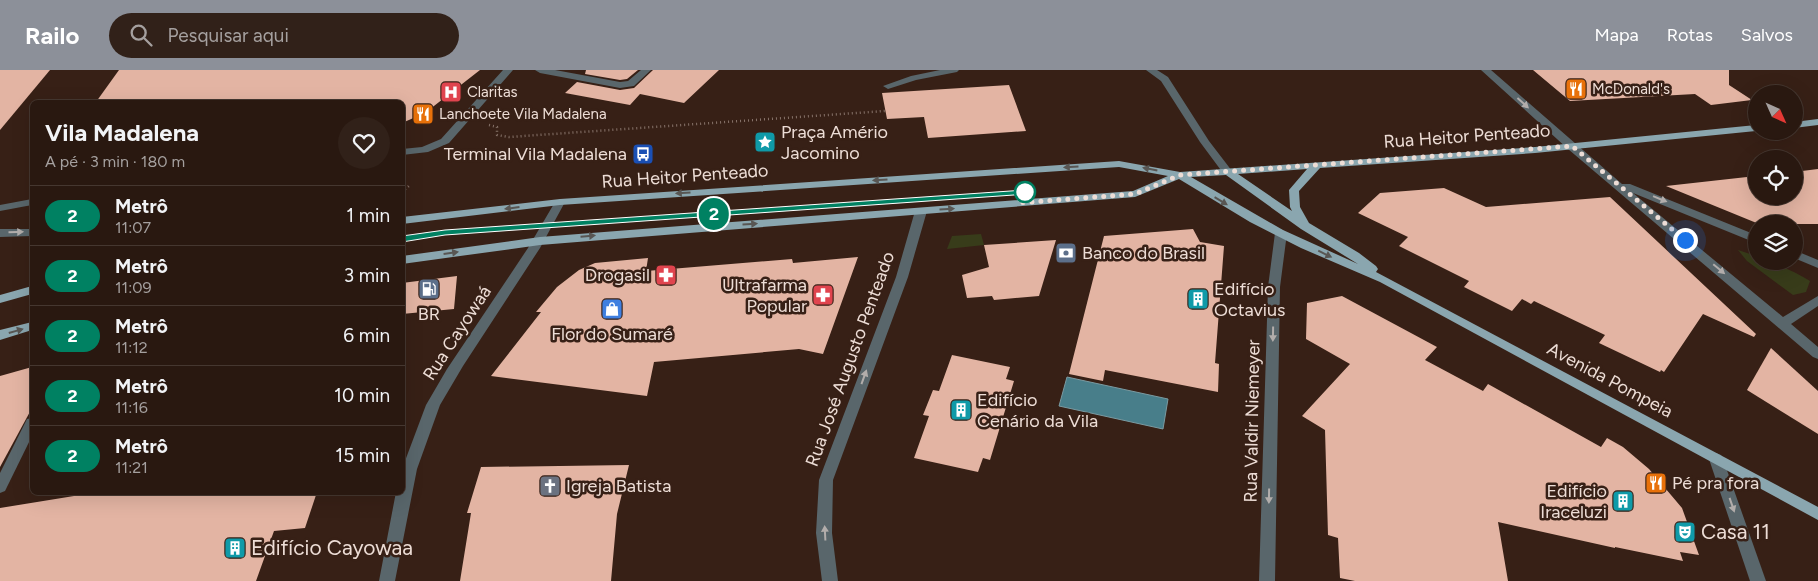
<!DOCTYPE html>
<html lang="pt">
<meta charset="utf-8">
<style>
:root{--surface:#291810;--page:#312119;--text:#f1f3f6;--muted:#a5a09f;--line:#453730;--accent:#8c9099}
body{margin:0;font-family:Figtree,sans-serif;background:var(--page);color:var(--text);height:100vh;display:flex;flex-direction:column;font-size:19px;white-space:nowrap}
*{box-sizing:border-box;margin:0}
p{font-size:16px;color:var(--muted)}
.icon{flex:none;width:28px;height:28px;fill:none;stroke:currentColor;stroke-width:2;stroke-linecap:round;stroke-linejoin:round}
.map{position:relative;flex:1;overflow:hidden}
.side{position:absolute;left:30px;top:30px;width:375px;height:395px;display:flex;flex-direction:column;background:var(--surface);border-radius:8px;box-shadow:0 5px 20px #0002,0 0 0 1px var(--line)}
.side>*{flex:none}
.badge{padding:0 10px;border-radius:16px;font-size:18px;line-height:32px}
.needle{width:32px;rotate:135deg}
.fabs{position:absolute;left:1748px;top:15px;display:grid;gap:10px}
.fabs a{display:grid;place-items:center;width:55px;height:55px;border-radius:50%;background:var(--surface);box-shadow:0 5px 20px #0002,0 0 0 1px var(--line);font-size:25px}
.you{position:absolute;width:25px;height:25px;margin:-12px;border:4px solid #fff;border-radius:50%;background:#1a73e8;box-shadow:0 0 0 8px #1a73e833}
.map>.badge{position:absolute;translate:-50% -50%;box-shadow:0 0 0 2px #fff}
.round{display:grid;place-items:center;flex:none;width:52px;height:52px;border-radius:26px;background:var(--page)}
.summary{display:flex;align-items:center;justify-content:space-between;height:85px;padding:0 15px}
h1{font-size:24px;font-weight:700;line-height:38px}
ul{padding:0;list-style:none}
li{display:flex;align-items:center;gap:15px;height:60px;padding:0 15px;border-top:1px solid var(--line)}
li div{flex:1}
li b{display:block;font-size:19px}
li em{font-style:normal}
li .badge{min-width:55px;font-weight:700;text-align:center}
header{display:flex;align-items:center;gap:30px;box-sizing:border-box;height:70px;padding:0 25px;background:var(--accent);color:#fff}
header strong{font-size:24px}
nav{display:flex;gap:28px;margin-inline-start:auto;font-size:18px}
.search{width:350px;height:45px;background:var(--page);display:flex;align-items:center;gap:12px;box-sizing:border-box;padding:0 18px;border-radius:28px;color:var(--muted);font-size:19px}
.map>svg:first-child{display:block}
.green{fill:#383c1a}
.water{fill:#487e8a;stroke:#7a9aa1}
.building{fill:#e3b4a3}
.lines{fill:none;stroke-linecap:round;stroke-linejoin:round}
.path{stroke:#87736a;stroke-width:2.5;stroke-dasharray:1 3;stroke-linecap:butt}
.minor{fill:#59666b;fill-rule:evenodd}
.major{fill:#8aa6af;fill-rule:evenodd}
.oneway{fill:#b2adab}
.oneway2{fill:#585653}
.line{fill:#008162;stroke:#fff}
.walk{stroke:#edddd6;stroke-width:5;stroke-dasharray:0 9}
.stop-dot{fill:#fff;stroke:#008162;stroke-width:2.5}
.labels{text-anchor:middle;stroke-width:5;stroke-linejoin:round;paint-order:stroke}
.far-poi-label{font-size:15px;fill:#edddd6;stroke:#372016;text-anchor:start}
.poi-label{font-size:18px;fill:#edddd6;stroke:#372016;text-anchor:start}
.street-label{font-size:18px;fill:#edddd6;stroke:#372016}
.near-poi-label{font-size:21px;fill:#edddd6;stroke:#372016;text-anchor:start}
</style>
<header>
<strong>Railo</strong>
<div class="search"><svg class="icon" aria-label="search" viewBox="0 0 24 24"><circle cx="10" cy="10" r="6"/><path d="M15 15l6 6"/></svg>Pesquisar aqui</div>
<nav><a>Mapa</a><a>Rotas</a><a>Salvos</a></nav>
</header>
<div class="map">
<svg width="1818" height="511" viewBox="0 0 1818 511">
<rect width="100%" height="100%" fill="#372016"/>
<g class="green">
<path d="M981,164L984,175L947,179L952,166Z"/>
<path d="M1738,180L1756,186V191C1775,191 1795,202 1810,211L1806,222L1793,225L1747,191Z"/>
</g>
<path class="water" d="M1067,307L1168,329L1163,359L1059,336Z"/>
<g class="building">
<path d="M0,0H50L0,60Z"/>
<path d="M119,0H480L425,43L402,53V31L381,32H96Z"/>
<path d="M586,0H638L627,9L620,10L585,4Z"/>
<path d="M653,0H719L684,33L640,24L630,35L565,23L577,12L620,20L634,18Z"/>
<path d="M1533,0H1729V15L1752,30L1711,35L1695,24L1570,31Z"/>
<path d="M1009,15L1026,61L928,68L924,47L887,49L882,23Z"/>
<path d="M1818,99V154H1759L1666,116L1756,106V126H1794V102Z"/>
<path d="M1444,118L1486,137L1610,127L1756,264L1754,267L1703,244L1664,302L1661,300L1660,302L1599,273L1605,265L1534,231L1531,234L1522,229L1512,241L1464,217L1469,211L1399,176L1408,167L1358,143L1380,123Z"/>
<path d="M1193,159L1200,172L1224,176L1215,293L1219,294L1218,322L1105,300L1103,311L1069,304L1104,166Z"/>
<path d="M1056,170L1039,226L994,230L992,226L967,228L962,205L989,197L984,175Z"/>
<path d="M858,187L823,284L799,279L654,292L647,326L491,306L541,242H536L557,217L579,200L595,193L648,188L646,201L792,189L793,193Z"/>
<path d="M457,206L454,239L402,244V213Z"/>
<path d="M1342,226L1437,277L1425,290L1483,321L1488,314L1601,377L1607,368L1623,377L1649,399L1682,438L1699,485L1680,482L1683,491L1615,477V478L1498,452L1508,511H1355L1340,508L1338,468L1328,465L1325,360L1302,346L1350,294L1306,269L1307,233Z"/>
<path d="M1771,278L1818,321V364L1747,320Z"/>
<path d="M952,285L1010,297L1006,309L1014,311L990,390L983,388L978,402L914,388L929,346L923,345L933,320L939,321Z"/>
<path d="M32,297V338L0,397V306Z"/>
<path d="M629,395L617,444L611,511H460L471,443H467L481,397Z"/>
<path d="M75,422H317L305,458L274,461L256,511H0V438L74,426Z"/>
</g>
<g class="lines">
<g class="path">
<path d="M489,55L497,57V65L509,67L885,41"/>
<path d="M402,122L410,115"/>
</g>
<g class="minor">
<path d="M503,0H513L449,73L428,82L402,85V79L422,77L441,69Z"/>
<path d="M535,0H555L620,12L628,11L641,0H651L634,16L620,18L540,3Z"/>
<path d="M940,0H959L957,2L916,10L888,19L883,16L911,6Z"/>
<path d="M1146,0H1157L1168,7L1209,71L1232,101L1231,103H1223L1200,72L1161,11Z"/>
<path d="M1481,0H1491L1622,114H1630L1756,165V173L1633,123L1783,247L1818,226V236L1791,254L1818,277V289L1813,287L1568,79Z"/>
<path d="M32,129V135L0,141V135Z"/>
<path d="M560,129L565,132L540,178L463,296L440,335L417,399L395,511H379L396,422H402V399L426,335L447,299L528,178L555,132Z"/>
<path d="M921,138L927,141L908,207L833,410L832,463L838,511H822L816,463L819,410L896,207L915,141Z"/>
<path d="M0,159H32V166L0,167Z"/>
<path d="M1281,159L1287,163L1280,217L1275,511H1259L1268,217L1275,163Z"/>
<path d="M1794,180L1818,190V198L1794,188Z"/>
<path d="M32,348V366L5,421L0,423V403L27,349Z"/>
<path d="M1716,383L1721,385L1723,389L1766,511H1750L1709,389L1711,385Z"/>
</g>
<g class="major">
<path d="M1818,49V55L1794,58V52Z"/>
<path d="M1756,55V61L1535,83L1320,98L1299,121L1300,137L1309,153L1359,183L1376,196L1378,199L1376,202L1818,437V450L1380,212L1301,178L1250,152L1179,109L1135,127L540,175L402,194V186L540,167L1133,121L1168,106L1119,97L560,135L402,154V147L560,129L1119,91L1180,102L1535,77ZM1307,99L1289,120L1290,137L1292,141L1238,104ZM1226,105L1301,159L1358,194L1283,160L1191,107Z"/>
<path d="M32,216V224L0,233V225Z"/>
<path d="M32,252V260L0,270V260Z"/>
</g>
</g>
<defs><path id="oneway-solid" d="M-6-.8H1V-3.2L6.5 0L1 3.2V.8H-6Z" transform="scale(1.25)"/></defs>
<g class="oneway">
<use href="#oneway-solid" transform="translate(1523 33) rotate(42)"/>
<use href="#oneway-solid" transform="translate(1660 129) rotate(22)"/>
<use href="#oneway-solid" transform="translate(16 162) rotate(-1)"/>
<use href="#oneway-solid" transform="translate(1719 199) rotate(40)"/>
<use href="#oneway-solid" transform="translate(1273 264) rotate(91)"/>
<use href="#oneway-solid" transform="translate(864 307) rotate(-70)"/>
<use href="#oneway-solid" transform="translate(1269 426) rotate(91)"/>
<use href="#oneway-solid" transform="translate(1732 435) rotate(71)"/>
<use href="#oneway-solid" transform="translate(825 463) rotate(-93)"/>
</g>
<g class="oneway2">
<use href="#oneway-solid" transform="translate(1071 97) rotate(176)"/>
<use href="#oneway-solid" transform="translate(1150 99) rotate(-169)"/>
<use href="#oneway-solid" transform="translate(880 110) rotate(176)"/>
<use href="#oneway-solid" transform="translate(683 123) rotate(176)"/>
<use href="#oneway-solid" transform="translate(1221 131) rotate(31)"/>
<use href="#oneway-solid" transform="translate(512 138) rotate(173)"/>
<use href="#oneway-solid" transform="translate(947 139) rotate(-4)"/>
<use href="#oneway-solid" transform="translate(750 154) rotate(-4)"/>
<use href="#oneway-solid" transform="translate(588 166) rotate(-5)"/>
<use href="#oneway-solid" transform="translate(451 183) rotate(-8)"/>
<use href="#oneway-solid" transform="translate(1325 184) rotate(26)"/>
<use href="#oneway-solid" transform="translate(16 261) rotate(-16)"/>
</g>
<path class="line" d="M1025,120L1028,121V124L445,165L402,172L398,169L402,166L445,160Z"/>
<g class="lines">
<path class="walk" d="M1025,122L1018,133L1135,124L1180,105L1572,76L1685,170"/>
</g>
<defs>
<g id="restaurant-square" transform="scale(1.125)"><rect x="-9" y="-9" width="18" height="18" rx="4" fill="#e8710a" stroke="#372016"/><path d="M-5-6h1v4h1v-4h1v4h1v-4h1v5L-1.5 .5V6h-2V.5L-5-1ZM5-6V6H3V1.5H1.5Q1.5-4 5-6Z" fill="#fff"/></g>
<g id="hospital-square" transform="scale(1.125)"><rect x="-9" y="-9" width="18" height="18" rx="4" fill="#e0444e" stroke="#372016"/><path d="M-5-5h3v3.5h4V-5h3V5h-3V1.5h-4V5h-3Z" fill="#fff"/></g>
<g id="sight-square" transform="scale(1.125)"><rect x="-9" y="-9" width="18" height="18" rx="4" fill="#0f9aa8" stroke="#372016"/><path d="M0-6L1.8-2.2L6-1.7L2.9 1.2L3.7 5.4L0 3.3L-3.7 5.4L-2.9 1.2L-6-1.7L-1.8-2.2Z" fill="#fff"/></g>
<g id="bus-square" transform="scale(1.125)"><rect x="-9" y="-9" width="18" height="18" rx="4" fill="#1a4fb4" stroke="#372016"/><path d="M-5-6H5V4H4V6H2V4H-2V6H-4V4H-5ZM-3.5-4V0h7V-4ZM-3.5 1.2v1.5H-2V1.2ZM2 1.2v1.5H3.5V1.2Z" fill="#fff"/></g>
<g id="bank-square" transform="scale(1.125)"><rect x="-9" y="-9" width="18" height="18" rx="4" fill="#5c6f8a" stroke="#372016"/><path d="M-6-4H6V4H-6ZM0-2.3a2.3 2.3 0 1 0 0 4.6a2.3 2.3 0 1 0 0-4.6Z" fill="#fff"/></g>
<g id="pharmacy-square" transform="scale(1.125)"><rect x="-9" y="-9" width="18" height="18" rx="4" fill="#e0444e" stroke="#372016"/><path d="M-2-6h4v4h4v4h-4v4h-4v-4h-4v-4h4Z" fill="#fff"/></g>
<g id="fuel-square" transform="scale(1.125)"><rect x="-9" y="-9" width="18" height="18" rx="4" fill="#5c6f8a" stroke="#372016"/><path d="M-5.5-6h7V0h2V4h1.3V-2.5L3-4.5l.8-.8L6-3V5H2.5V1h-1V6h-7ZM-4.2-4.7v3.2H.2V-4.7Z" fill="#fff"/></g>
<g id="building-square" transform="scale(1.125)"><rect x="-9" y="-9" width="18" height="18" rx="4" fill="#0f9aa8" stroke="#372016"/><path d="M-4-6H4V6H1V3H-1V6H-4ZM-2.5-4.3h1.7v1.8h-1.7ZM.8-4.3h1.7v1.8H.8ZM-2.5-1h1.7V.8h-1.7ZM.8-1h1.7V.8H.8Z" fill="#fff"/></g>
<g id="shop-square" transform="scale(1.125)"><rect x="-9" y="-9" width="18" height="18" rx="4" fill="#3f7fe0" stroke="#372016"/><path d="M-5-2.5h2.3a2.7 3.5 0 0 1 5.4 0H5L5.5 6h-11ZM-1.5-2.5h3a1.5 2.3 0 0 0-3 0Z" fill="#fff"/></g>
<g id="church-square" transform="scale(1.125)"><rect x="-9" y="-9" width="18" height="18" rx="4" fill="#6b7280" stroke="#372016"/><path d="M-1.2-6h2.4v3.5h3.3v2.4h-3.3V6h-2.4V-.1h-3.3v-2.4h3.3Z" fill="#fff"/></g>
<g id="theatre-square" transform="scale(1.125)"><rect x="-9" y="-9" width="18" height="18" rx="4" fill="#0f9aa8" stroke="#372016"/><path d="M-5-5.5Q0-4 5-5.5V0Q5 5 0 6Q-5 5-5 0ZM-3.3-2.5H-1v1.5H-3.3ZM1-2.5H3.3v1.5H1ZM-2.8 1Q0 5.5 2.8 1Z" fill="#fff"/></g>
</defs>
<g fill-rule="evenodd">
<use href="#restaurant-square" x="1576" y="19"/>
<use href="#hospital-square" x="451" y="22"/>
<use href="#restaurant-square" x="423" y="44"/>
<use href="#sight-square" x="765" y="72"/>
<use href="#bus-square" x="643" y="84"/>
<use href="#bank-square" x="1066" y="183"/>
<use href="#pharmacy-square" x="666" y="205"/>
<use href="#fuel-square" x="429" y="219"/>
<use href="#pharmacy-square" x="823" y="225"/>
<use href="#building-square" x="1198" y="229"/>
<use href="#shop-square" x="612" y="239"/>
<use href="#building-square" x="961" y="340"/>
<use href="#restaurant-square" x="1656" y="413"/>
<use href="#church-square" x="550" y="416"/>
<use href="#building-square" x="1623" y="431"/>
<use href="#theatre-square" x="1685" y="462"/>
<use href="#building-square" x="235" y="478"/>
</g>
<circle class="stop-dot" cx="1025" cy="122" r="10"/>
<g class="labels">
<g class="far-poi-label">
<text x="1592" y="24">McDonald's</text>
<text x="467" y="27">Claritas</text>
<text x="439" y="49">Lanchoete Vila Madalena</text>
</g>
<g class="poi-label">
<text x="781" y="68">Praça Amério<tspan x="781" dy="21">Jacomino</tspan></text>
<text x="627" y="90" text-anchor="end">Terminal Vila Madalena</text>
<text x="1082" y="189">Banco do Brasil</text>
<text x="650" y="211" text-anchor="end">Drogasil</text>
<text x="807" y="221" text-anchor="end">Ultrafarma<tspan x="807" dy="21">Popular</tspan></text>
<text x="1214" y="225">Edifício<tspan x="1214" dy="21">Octavius</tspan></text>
<text x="429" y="250" text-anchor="middle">BR</text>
<text x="612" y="270" text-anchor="middle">Flor do Sumaré</text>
<text x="977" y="336">Edifício<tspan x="977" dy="21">Cenário da Vila</tspan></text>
<text x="1672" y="419">Pé pra fora</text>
<text x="566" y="422">Igreja Batista</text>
<text x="1607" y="427" text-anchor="end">Edifício<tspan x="1607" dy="21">Iraceluzi</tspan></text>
</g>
<g class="street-label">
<text transform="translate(1467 66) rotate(-4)" y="6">Rua Heitor Penteado</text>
<text transform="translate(685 106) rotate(-4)" y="6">Rua Heitor Penteado</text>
<text transform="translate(457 263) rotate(-57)" y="6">Rua Cayowaá</text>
<text transform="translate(850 289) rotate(-70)" y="6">Rua José Augusto Penteado</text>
<text transform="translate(1610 310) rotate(28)" y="6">Avenida Pompeia</text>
<text transform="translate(1252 351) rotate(-89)" y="6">Rua Valdir Niemeyer</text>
</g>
<g class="near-poi-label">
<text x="1701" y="469">Casa 11</text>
<text x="251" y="485">Edifício Cayowaa</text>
</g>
</g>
</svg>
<div class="fabs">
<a><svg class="needle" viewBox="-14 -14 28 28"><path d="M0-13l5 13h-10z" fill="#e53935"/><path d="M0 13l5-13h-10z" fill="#a5a09f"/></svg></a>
<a><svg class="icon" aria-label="locate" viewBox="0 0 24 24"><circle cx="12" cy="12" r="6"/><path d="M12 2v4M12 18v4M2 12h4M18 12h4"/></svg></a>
<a><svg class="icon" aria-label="layers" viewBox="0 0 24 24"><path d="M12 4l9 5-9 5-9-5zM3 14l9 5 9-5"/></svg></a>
</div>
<div class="you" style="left:1685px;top:170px"></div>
<b class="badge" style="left:714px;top:144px;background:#008162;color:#fff">2</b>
<section class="side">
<div class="summary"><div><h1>Vila Madalena</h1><p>A pé · 3 min · 180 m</p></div><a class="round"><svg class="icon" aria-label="heart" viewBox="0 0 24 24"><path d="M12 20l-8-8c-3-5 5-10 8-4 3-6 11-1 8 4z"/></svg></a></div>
<ul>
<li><span class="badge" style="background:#008162;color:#fff">2</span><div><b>Metrô</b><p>11:07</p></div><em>1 min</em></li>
<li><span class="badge" style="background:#008162;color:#fff">2</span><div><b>Metrô</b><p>11:09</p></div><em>3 min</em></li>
<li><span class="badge" style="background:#008162;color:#fff">2</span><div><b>Metrô</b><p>11:12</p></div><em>6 min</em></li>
<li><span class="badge" style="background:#008162;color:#fff">2</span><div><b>Metrô</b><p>11:16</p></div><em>10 min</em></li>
<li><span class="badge" style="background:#008162;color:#fff">2</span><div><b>Metrô</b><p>11:21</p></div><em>15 min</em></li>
</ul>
</section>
</div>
